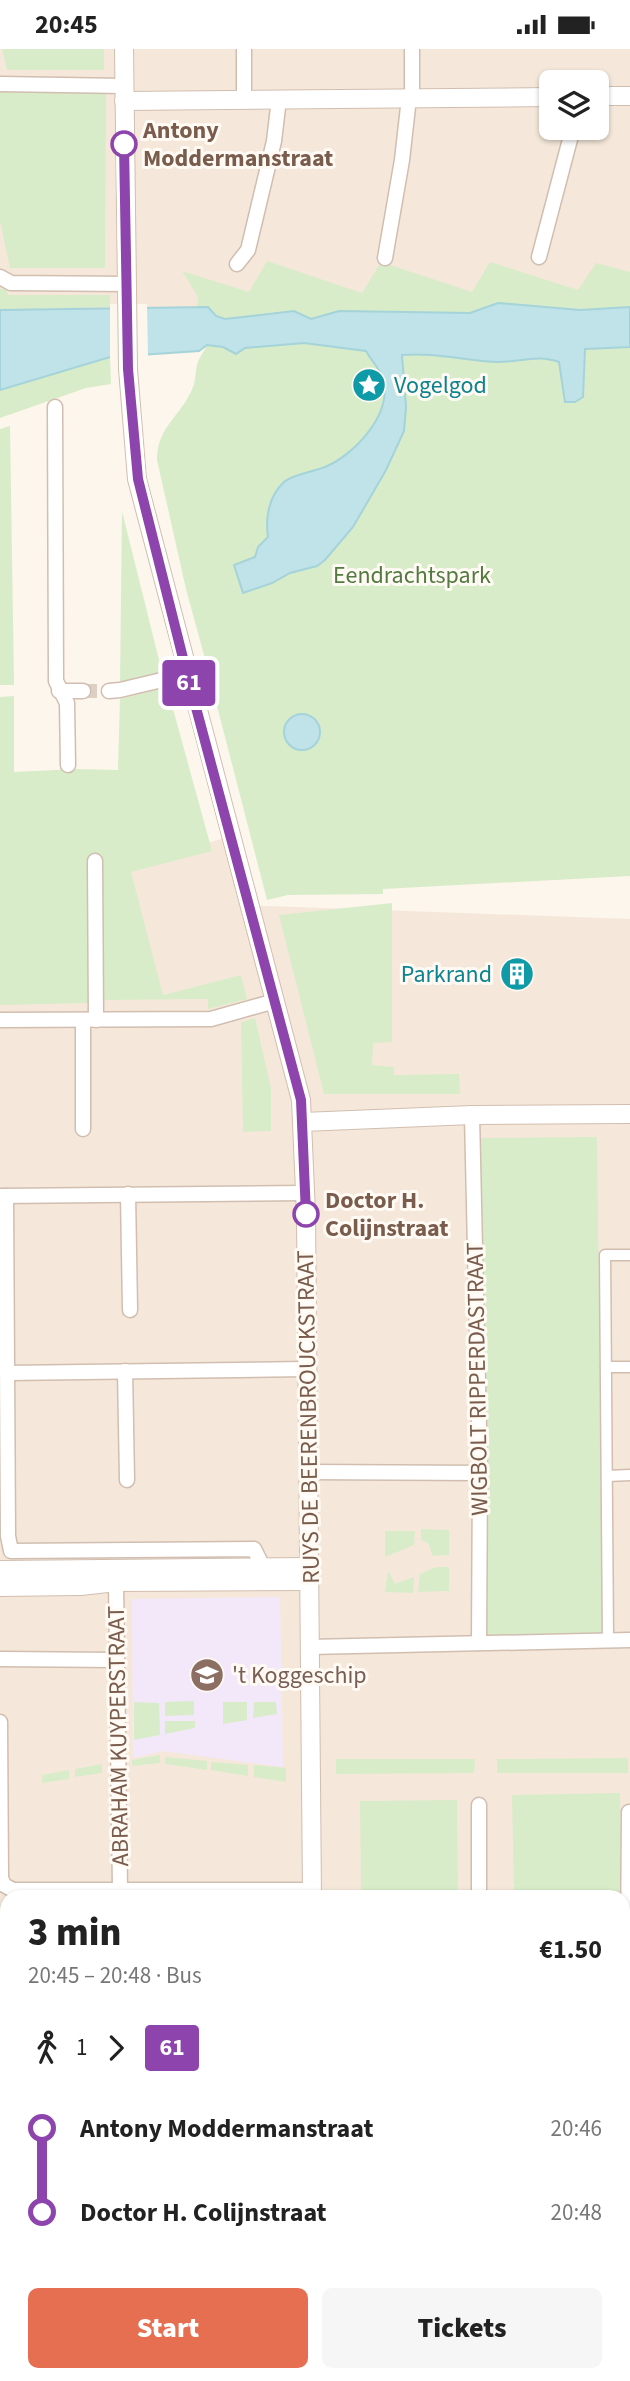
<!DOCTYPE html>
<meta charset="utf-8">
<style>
:root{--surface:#fff;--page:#f6f6f6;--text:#222;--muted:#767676;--accent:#e76f51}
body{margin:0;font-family:"Source Sans 3",sans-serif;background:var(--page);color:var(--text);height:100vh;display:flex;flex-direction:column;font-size:26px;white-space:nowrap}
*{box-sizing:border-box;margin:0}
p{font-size:23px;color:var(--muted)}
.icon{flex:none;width:38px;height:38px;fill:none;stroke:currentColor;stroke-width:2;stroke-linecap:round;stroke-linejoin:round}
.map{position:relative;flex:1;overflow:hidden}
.details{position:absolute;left:0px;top:1841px;width:630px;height:492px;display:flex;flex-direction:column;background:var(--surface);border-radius:21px 21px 0 0;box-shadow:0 2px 5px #0004}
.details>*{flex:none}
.badge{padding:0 14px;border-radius:5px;font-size:24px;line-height:46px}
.buttons{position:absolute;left:539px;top:21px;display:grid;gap:14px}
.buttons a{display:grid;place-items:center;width:70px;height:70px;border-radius:10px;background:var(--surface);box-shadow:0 2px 5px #0004;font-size:35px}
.map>.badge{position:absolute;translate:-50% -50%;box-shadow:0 0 0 4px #fff}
.legs{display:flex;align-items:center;gap:10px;height:77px;padding:0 28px;font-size:23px}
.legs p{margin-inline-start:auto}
.overview{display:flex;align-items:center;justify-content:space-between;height:119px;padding:0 28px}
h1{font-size:38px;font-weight:800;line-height:52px}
.cta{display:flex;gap:14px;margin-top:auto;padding:14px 28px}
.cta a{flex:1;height:80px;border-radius:10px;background:var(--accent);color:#fff;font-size:28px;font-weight:800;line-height:80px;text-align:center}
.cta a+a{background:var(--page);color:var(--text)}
ul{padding:0 28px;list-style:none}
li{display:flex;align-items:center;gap:24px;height:84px;font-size:26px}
li i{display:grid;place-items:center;width:10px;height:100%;margin:0 9px;background:currentColor}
li i::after{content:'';width:18px;height:18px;margin:-9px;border:5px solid;border-radius:50%;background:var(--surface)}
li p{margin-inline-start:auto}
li:first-child i{background:linear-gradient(#0000 50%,currentColor 0)}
li:last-child i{background:linear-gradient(currentColor 50%,#0000 0)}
.status{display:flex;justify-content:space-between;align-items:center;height:49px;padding:0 35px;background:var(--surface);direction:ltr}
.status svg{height:19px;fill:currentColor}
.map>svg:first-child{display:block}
.residential{fill:#f5e8da;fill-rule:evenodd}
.education{fill:#f3e8fa}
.green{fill:#d8ecc9}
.water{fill:#bfe3e8;stroke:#a5d3da;stroke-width:2}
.pier{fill:#fdf6ec}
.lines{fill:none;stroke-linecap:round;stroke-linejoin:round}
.minor-tunnel{stroke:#dcd0c4;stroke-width:14;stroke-dasharray:14 7;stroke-linecap:butt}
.pedestrian-casing{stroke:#d1beb0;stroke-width:13}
.minor-casing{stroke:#d1beb0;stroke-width:17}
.tertiary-casing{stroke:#d1beb0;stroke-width:20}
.pedestrian{stroke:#fff;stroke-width:10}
.minor{stroke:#fff;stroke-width:14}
.tertiary{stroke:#fff;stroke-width:18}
.line-1-casing{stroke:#fff;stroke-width:16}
.line-1{stroke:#8e44ad;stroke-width:10}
.stop-1-dot{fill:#fff;stroke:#8e44ad;stroke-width:3.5}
.labels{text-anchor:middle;stroke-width:6;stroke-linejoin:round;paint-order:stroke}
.stop-label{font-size:24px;font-weight:bold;fill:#7a5c4d;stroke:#fffaf3;text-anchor:start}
.culture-label{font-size:24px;fill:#0d838f;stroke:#fffaf3;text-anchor:start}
.park-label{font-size:24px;fill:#537a41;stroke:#fffaf3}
.street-label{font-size:24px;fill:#7a5c4d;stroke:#fffaf3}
.education-label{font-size:24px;fill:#785e54;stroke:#fffaf3;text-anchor:start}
</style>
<div class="status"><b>20:45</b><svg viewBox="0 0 49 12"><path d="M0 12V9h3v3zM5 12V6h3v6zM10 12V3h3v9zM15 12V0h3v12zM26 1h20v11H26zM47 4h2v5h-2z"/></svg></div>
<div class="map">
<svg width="630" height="2332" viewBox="0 0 630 2332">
<rect width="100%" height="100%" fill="#fdf6ec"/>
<g class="residential">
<path d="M0,0H630V266L0,271ZM551,33H597V79H551Z"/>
<path d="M0,783L112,824L224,789L243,856L630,870V2332H0ZM7,1848H623V2326H7Z"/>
</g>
<path class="education" d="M280,1548L283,1718L163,1702L133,1709L132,1550Z"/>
<g class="green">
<path d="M2,0H104V21H7Z"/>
<path d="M0,43L106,45L105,219H10L0,172Z"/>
<path d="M267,212L362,244L381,213L472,243L490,213L578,241L596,214L630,223V258L580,261L498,254L470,264L339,262L311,270H225L216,267L208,258L197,259L198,248L182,222L249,243Z"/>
<path d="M0,240H6L8,246H110V258L0,261Z"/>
<path d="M630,292V827L383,840V845L288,846L267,851L208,622H210L209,617H207L186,540L157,411C157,377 181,368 193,338C196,331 195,323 197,316C199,308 204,303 207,296L223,298L236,305L245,299L304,294L366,302L435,305Z"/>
<path d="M110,308L111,335L86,339L0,369V341Z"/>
<path d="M10,377L14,636H0V380Z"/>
<path d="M122,462L163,627L120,633Z"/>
<path d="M167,638L212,802L131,823L163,946L241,926L247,950L208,960V950L101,951L102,849L88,844L90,954L0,956V648L14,647V723L77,720L118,721L120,650Z"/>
<path d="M392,854V993L373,994L372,1016L394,1018V1026L459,1025L460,1045H324L279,866Z"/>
<path d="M255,969L271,1039V1082L243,1083L241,973Z"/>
<path d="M597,1088L603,1585L483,1587L478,1089Z"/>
<path d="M421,1480L449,1481V1506L433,1507L428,1494L421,1491Z"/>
<path d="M385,1482H415L414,1496L385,1508Z"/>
<path d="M436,1518H449V1542L418,1543L420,1525Z"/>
<path d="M388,1522L395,1535L414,1528L413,1544L385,1543Z"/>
<path d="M194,1652V1666L165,1667V1653Z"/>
<path d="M134,1653L159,1654L160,1686L134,1691Z"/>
<path d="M223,1653H247V1671L223,1675Z"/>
<path d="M254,1653H276L277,1665L253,1669Z"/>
<path d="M165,1672H195V1679L165,1685Z"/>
<path d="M160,1706V1714L132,1717V1711Z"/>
<path d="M165,1708L207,1712V1721L165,1715Z"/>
<path d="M628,1709V1724H497V1710Z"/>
<path d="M336,1710H475L474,1724L336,1725Z"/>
<path d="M211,1713L248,1716V1727L211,1721Z"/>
<path d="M102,1715V1724L75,1728V1720Z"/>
<path d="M254,1716L286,1719V1733L254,1728Z"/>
<path d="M69,1721V1730L42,1734V1726Z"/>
<path d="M620,1744L622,1848H514L512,1746Z"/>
<path d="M457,1751L458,1848H361L360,1752Z"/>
<path d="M0,1876H7V2168L0,2171Z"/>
<path d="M623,2085H624L626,2231H623Z"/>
</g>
<g class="water">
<path d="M498,254L580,261L630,258V298L585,300L583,348L575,353H565L559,313C538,305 520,313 499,313C466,312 435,303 402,306L406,358L404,382L386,421L353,478L325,511L317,517L290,524L272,534L243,544L234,516L255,508L258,498L268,488C265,468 269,447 284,433C293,425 313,423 325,418C354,406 393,365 383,330C381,321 370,310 366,302L304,294L245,299L236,305L223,298L207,296L199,302L110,308L0,341V261L208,258L216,267L225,270L294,262L311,270L339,262L470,264Z"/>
<circle cx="302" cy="683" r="18"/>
</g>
<path class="pier" d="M110,255H147L148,309L110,312Z"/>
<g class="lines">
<path class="minor-tunnel" d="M83,642H109"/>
<g class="pedestrian-casing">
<g id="pedestrian">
<path d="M606,1318H630"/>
<path d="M607,1427L630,1426"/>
<path d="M608,1592L605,1206H630"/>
</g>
</g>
<g class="minor-casing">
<g id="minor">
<path d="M0,35L124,37"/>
<path d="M244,49V0"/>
<path d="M412,49V0"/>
<path d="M539,208L573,79"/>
<path d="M385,209L402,111L409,49"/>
<path d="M237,215L248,201L274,92L279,50"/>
<path d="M0,228L11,234L128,235"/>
<path d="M55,358L56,632L67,654L68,716"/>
<path d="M59,642H83"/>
<path d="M109,642L120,641L187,625"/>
<path d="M95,812L96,971"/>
<path d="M0,971L211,970L275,952"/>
<path d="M83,972V1080"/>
<path d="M472,1066L480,1424L479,1594"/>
<path d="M128,1145L130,1261"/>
<path d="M0,1147L305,1144"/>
<path d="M6,1147L8,1487L11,1502L254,1500L263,1518"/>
<path d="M125,1322L127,1431"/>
<path d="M7,1324L306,1320"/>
<path d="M308,1423L480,1424"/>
<path d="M116,1533L120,1840"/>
<path d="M309,1598L630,1591"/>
<path d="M0,1610L117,1611"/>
<path d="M0,1673L1,1829L4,1836L13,1841"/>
<path d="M629,1763L628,1900L630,2106"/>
<path d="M13,1841H312"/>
<path d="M479,1848V1756"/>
<path d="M0,2188H7"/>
<path d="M623,2238H630"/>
<path d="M92,2326V2332"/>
<path d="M270,2326V2332"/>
</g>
</g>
<g class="tertiary-casing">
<g id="tertiary">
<path d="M124,0L128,320L137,430L301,1051L306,1165L312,1848"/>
<path d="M597,47H630"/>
<path d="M124,52L551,48"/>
<path d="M303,1073L472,1066L630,1065"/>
<path d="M0,1521L308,1518"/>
<path d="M0,1538L81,1537L116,1533L308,1532"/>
<path d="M623,2272H630"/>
<path d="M461,2326V2332"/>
</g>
</g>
<use href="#pedestrian" class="pedestrian"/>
<use href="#minor" class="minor"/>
<use href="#tertiary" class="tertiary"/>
</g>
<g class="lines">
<g class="line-1-casing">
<path id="line-1" d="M124,95L128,320L138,430L187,625L301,1051L306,1165"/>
</g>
<use href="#line-1" class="line-1"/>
</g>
<defs>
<g id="sight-disc" transform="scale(1.75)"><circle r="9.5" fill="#0f9aa8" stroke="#fffaf3"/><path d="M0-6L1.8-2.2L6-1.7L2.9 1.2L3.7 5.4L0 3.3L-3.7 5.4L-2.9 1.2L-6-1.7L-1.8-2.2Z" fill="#fff"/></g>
<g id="building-disc" transform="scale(1.75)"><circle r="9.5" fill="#0f9aa8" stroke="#fffaf3"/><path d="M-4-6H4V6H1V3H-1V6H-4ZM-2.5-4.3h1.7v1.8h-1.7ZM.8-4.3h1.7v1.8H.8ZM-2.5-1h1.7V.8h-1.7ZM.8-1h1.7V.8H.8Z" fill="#fff"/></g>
<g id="school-disc" transform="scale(1.75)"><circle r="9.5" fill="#8d6e63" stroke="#fffaf3"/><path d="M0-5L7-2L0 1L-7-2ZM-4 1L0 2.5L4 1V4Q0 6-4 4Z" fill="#fff"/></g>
</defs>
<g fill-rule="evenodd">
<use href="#sight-disc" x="369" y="336"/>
<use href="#building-disc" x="517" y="925"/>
<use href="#school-disc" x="207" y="1626"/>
</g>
<g class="stop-1-dot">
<circle cx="124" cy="95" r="12"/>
<circle cx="306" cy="1165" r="12"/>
</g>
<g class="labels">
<g class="stop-label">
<text x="143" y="89">Antony<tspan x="143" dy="28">Moddermanstraat</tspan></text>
<text x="325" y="1159">Doctor H.<tspan x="325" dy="28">Colijnstraat</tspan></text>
</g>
<g class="culture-label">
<text x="394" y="344">Vogelgod</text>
<text x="492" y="933" text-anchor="end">Parkrand</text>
</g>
<g class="park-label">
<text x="412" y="534">Eendrachtspark</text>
</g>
<g class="street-label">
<text transform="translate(477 1330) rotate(-91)" y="8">WIGBOLT RIPPERDASTRAAT</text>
<text transform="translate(308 1368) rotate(-91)" y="8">RUYS DE BEERENBROUCKSTRAAT</text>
<text transform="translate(118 1687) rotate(-91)" y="8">ABRAHAM KUYPERSTRAAT</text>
</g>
<g class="education-label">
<text x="232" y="1634">'t Koggeschip</text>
</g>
</g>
</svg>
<div class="buttons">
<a><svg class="icon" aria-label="layers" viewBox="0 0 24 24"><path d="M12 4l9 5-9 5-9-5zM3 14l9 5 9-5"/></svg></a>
</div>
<b class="badge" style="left:189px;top:634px;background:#8e44ad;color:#fff">61</b>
<section class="details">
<div class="overview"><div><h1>3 min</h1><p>20:45 – 20:48 · Bus</p></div><b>€1.50</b></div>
<div class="legs"><svg class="icon" aria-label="walk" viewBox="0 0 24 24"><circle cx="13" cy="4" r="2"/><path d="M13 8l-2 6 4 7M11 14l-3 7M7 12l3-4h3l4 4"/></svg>1<svg class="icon" aria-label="forward" viewBox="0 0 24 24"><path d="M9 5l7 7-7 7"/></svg><b class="badge" style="background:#8e44ad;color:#fff">61</b></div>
<ul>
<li><i style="color:#8e44ad"></i><b>Antony Moddermanstraat</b><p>20:46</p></li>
<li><i style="color:#8e44ad"></i><b>Doctor H. Colijnstraat</b><p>20:48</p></li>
</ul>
<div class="cta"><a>Start</a><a>Tickets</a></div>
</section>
</div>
